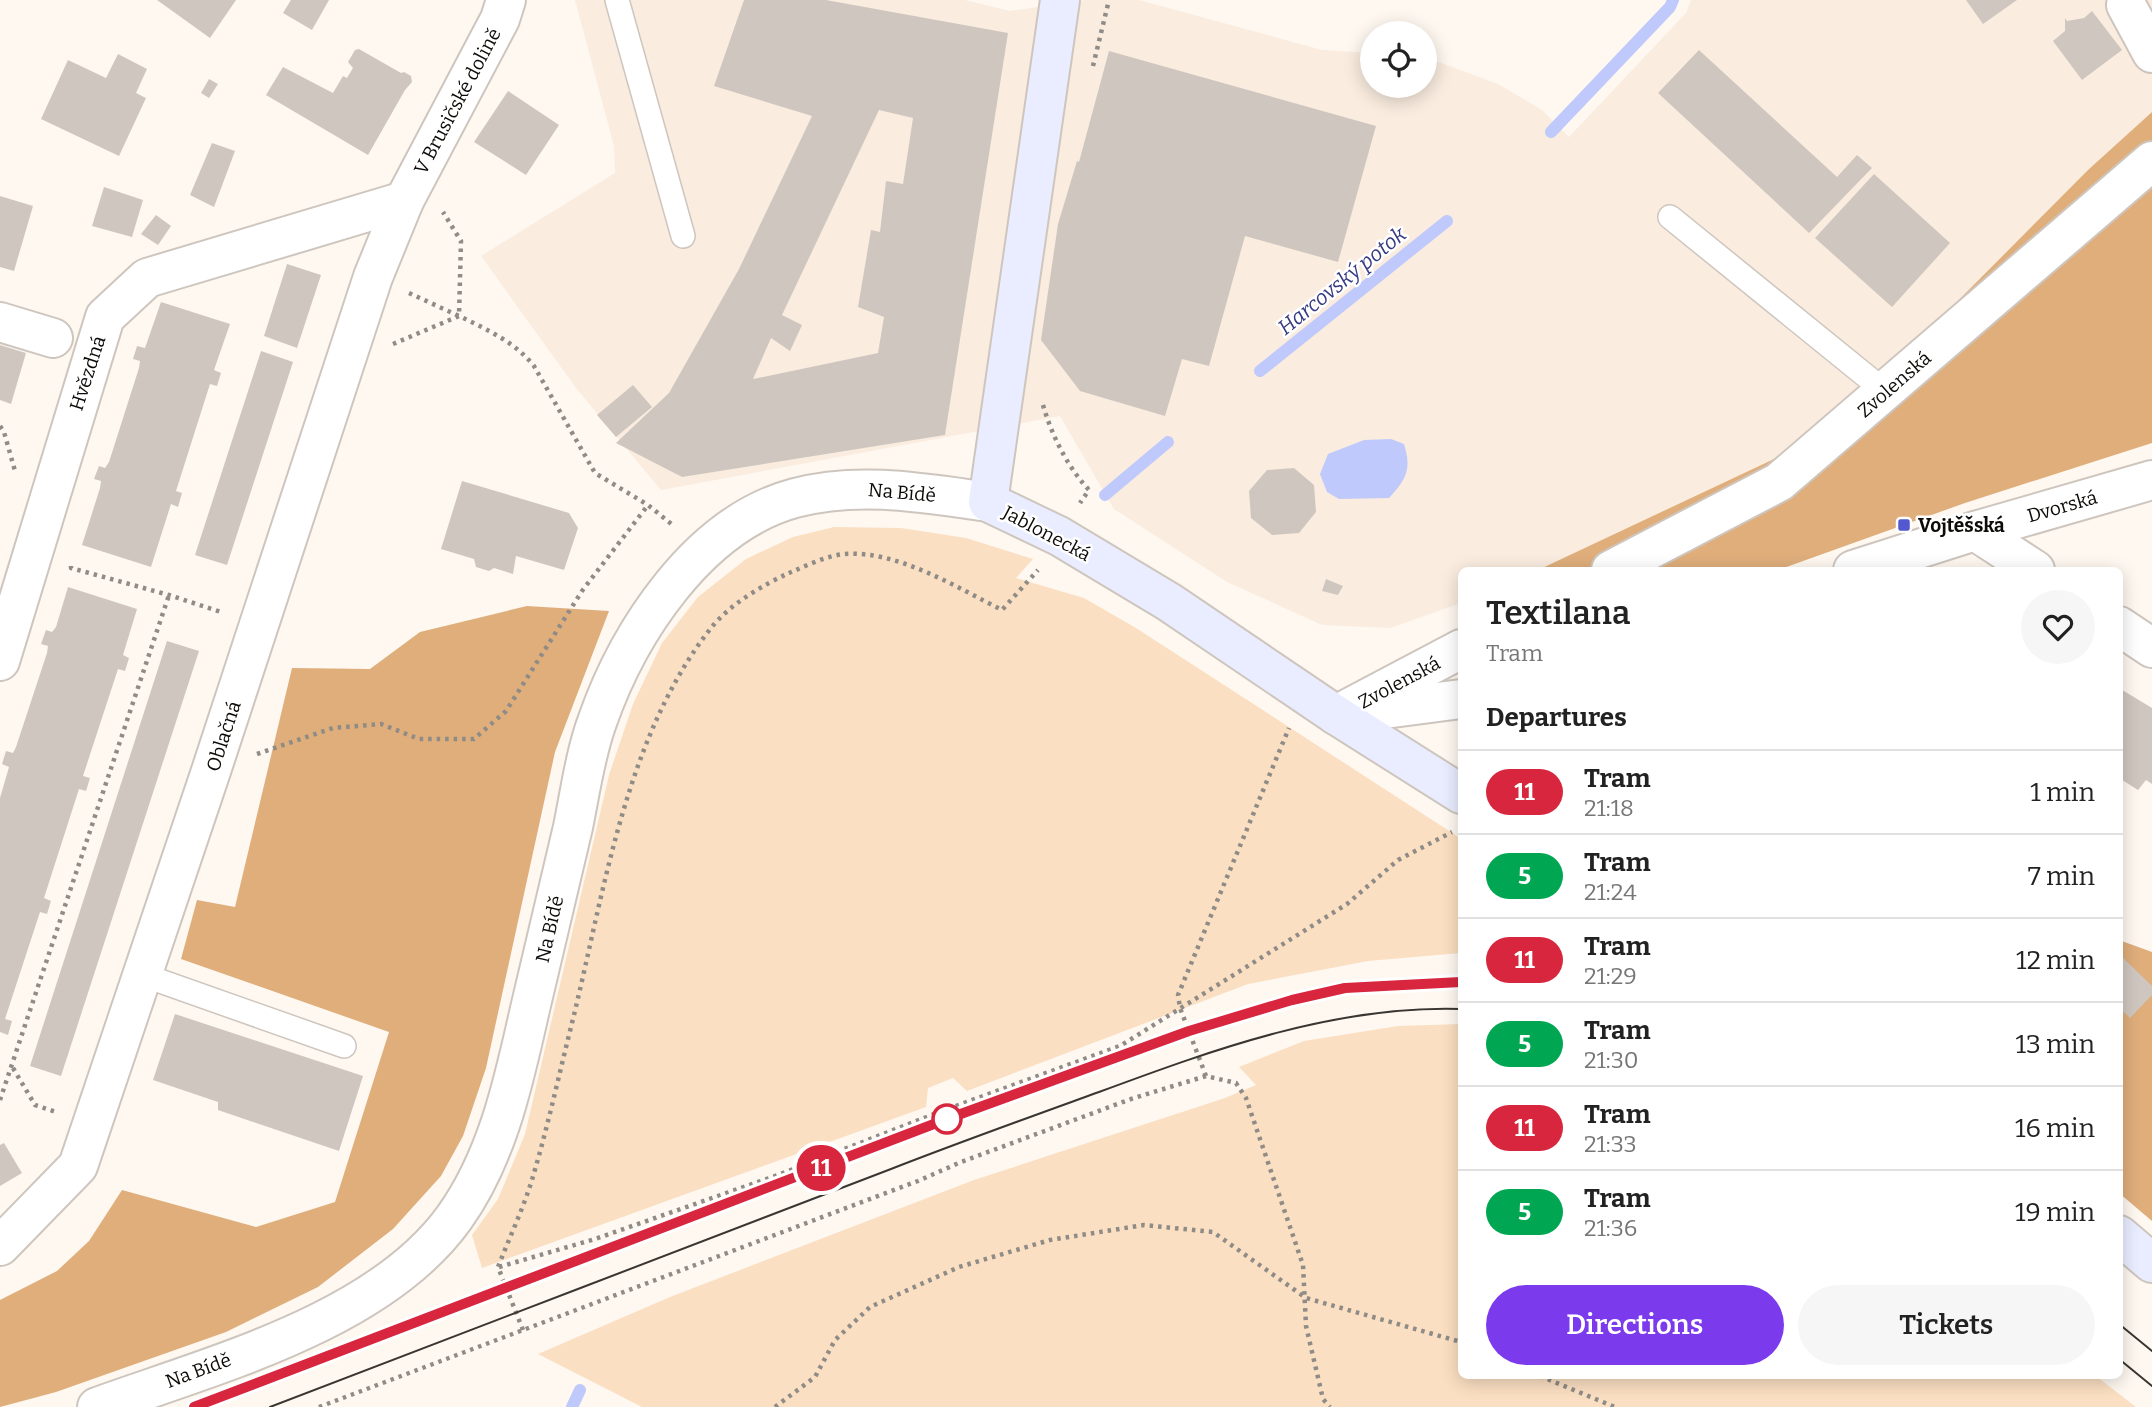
<!DOCTYPE html>
<meta charset="utf-8">
<style>
:root{--surface:#fff;--page:#f6f6f6;--text:#222;--muted:#767676;--line:#e0e0e0;--accent:#7c3aed}
body{margin:0;font-family:Bitter,serif;background:var(--page);color:var(--text);height:100vh;display:flex;flex-direction:column;font-size:26px;white-space:nowrap}
*{box-sizing:border-box;margin:0}
p{font-size:23px;color:var(--muted)}
.icon{flex:none;width:38px;height:38px;fill:none;stroke:currentColor;stroke-width:2;stroke-linecap:round;stroke-linejoin:round}
.map{position:relative;flex:1;overflow:hidden}
.side{position:absolute;left:1458px;top:567px;width:665px;height:812px;display:flex;flex-direction:column;background:var(--surface);border-radius:10px;box-shadow:0 4px 18px #0003}
.side>*{flex:none}
.badge{padding:0 14px;border-radius:23px;font-size:24px;line-height:46px}
.fabs{position:absolute;left:1360px;top:21px;display:grid;gap:14px}
.fabs a{display:grid;place-items:center;width:77px;height:77px;border-radius:50%;background:var(--surface);box-shadow:0 4px 18px #0003;font-size:35px}
.map>.badge{position:absolute;translate:-50% -50%;box-shadow:0 0 0 4px #fff}
h2{padding:0 28px;font-size:26px;line-height:63px}
.round{display:grid;place-items:center;flex:none;width:74px;height:74px;border-radius:37px;background:var(--page)}
.summary{display:flex;align-items:center;justify-content:space-between;height:119px;padding:0 28px}
h1{font-size:33px;font-weight:600;line-height:52px}
.primary-button{display:flex;gap:14px;margin-top:auto;padding:14px 28px}
.primary-button a{flex:1;height:80px;border-radius:42px;background:var(--accent);color:#fff;font-size:28px;font-weight:600;line-height:80px;text-align:center}
.primary-button a+a{background:var(--page);color:var(--text)}
ul{padding:0;list-style:none}
li{display:flex;align-items:center;gap:21px;height:84px;padding:0 28px;border-top:2px solid var(--line)}
li div{flex:1}
li b{display:block;font-size:26px}
li em{font-style:normal}
li .badge{min-width:77px;font-weight:700;text-align:center}
.map>svg:first-child{display:block}
.built{fill:#faecdf}
.green{fill:#fbdfc2}
.forest{fill:#dfae7b}
.water{fill:#c0c9fb}
.lines{fill:none;stroke-linecap:round;stroke-linejoin:round}
.stream{stroke:#c0c9fb;stroke-width:12}
.building{fill:#cfc7bf;fill-rule:evenodd}
.service-casing{stroke:#cec6be;stroke-width:26}
.minor-casing{stroke:#cec6be;stroke-width:42}
.tertiary-casing{stroke:#cec6be;stroke-width:42}
.secondary-casing{stroke:#cec6be;stroke-width:42}
.path{stroke:#8f8b86;stroke-width:4.5;stroke-dasharray:3.5 5;stroke-linecap:butt}
.service{stroke:#fff;stroke-width:23}
.minor{stroke:#fff;stroke-width:38}
.tertiary{stroke:#fff;stroke-width:38}
.secondary{stroke:#e9edff;stroke-width:38}
.tram{stroke:#393632;stroke-width:2}
.line-casing{stroke:#fff;stroke-width:16}
.line{stroke:#d7263d;stroke-width:10}
.poi-dot{fill:#5458ce;stroke:#fff;stroke-width:2.5}
.stop-dot{fill:#fff;stroke:#d7263d;stroke-width:3.5}
.labels{text-anchor:middle;stroke-width:5;stroke-linejoin:round;paint-order:stroke}
.street-label{font-size:19px;fill:#0d0b08;stroke:#fff}
.poi-label{font-size:19px;font-weight:bold;fill:#0d0b08;stroke:#fff;text-anchor:start}
.water-label{font-size:21px;font-style:italic;fill:#363a82;stroke:#fff}
</style>
<div class="map">
<svg width="2152" height="1407" viewBox="0 0 2152 1407">
<rect width="100%" height="100%" fill="#fef8f1"/>
<path class="built" d="M575,0H965L1010,11L1086,0H1139L1322,50L1372,53V86H1424L1425,57L1498,84L1542,110L1569,137L1686,13L1691,0H2152V112L2088,170L1917,342L1774,459L1538,570H1461V603L1390,628L1322,625L1227,582L1114,509L1060,416L661,490L576,388L481,256L615,173L614,146Z"/>
<g class="green">
<path d="M834,527L901,528L966,538L1033,559L1016,578L1084,598L1136,628L1457,836L1461,839V953L1368,961L1248,984L967,1091L953,1078L928,1088L926,1107L482,1268L472,1235L498,1199L525,1134L609,775L633,704L662,643L698,597L746,559L793,537Z"/>
<path d="M1461,1024V1376H2096L2136,1407H642L538,1354L670,1297L974,1180L1225,1098L1256,1085L1239,1067L1304,1041L1398,1026Z"/>
</g>
<g class="forest">
<path d="M2152,112V443L1965,503L1778,570H1538L1774,459L1917,342L2088,170Z"/>
<path d="M527,606L609,611L555,752L486,1068L463,1136L441,1176L393,1229L318,1287L226,1332L56,1392L0,1407V1300L57,1271L89,1241L122,1190L256,1227L335,1202L389,1032L181,959L197,900L235,907L292,668L370,669L420,632Z"/>
<path d="M2119,940L2152,952V1221L2119,1193Z"/>
</g>
<path class="water" d="M1391,439L1404,444C1412,470 1406,479 1389,498L1339,499L1327,492L1320,474L1328,454L1364,440Z"/>
<g class="lines">
<g class="stream">
<path d="M1551,132L1670,7L1673,0"/>
<path d="M1260,371L1447,221"/>
<path d="M1105,495L1168,442"/>
<path d="M572,1407L580,1390"/>
</g>
</g>
<g class="building">
<path d="M157,0H236L210,38Z"/>
<path d="M291,0H329L312,30L283,13Z"/>
<path d="M744,0H826L1008,33L945,435L682,477L616,443L669,393L739,269L812,116L714,86ZM879,110L913,118L903,184L886,181L880,232L871,230L858,307L884,317L878,353L753,379L771,338L790,351L802,325L782,315Z"/>
<path d="M1966,0H2017L1983,24Z"/>
<path d="M2092,11L2122,50L2082,80L2053,41L2065,31V18L2067,21L2084,18Z"/>
<path d="M359,49L401,73L404,72L411,76L412,82L405,90L368,155L266,95L283,67L333,93L343,76L347,78L353,68L348,62L355,50Z"/>
<path d="M1699,50L1837,177L1857,155L1872,168L1809,233L1658,93Z"/>
<path d="M1109,51L1376,126L1338,262L1245,236L1209,366L1182,359L1165,416L1080,391L1041,340L1058,224L1077,161L1079,162Z"/>
<path d="M118,54L147,69L136,93L146,98L119,156L41,119L68,60L106,78Z"/>
<path d="M209,79L218,84L209,98L201,93Z"/>
<path d="M508,91L559,125L526,175L474,142Z"/>
<path d="M212,143L235,151L214,207L190,195Z"/>
<path d="M1874,174L1950,243L1892,307L1815,238Z"/>
<path d="M104,187L143,200L132,237L92,226Z"/>
<path d="M0,196L33,206L14,271L0,267Z"/>
<path d="M156,215L171,226L158,245L141,234Z"/>
<path d="M287,264L321,275L297,348L264,336Z"/>
<path d="M161,302L230,324L214,370L221,373L217,386L210,384L176,491L182,493L178,507L171,504L151,567L82,545L100,488L101,481L94,479L99,466L105,468L109,462L139,368L140,361L133,359L137,346L145,348Z"/>
<path d="M0,345L26,353L11,404L0,400Z"/>
<path d="M261,351L293,362L227,565L195,555Z"/>
<path d="M633,385L652,407L616,437L597,415Z"/>
<path d="M1294,468L1314,485L1316,512L1299,533L1272,535L1251,518L1249,491L1267,470Z"/>
<path d="M462,481L569,513L578,528L564,570L516,556L513,574L494,568L489,571L476,567L474,559L441,549Z"/>
<path d="M1326,579L1343,586L1338,595L1322,591Z"/>
<path d="M68,587L137,609L123,655L129,658L125,671L118,669L83,776L90,778L86,791L79,789L44,898L51,901L47,914L40,912L5,1019L12,1021L8,1035L0,1032V798L9,767L2,764L6,751L13,753L16,747L47,653L48,646L41,644L46,630L52,632L56,627Z"/>
<path d="M167,641L199,651L61,1076L30,1066Z"/>
<path d="M2119,688L2152,708V784L2146,780L2138,790L2119,778Z"/>
<path d="M2119,954L2152,986V995L2130,1018L2119,1007Z"/>
<path d="M175,1014L363,1076L339,1151L218,1110V1102L153,1080Z"/>
<path d="M4,1143L22,1173L0,1186V1145Z"/>
</g>
<g class="lines">
<g class="service-casing">
<g id="service">
<path d="M617,0L683,236"/>
<path d="M1670,217L1871,380L1881,394"/>
<path d="M143,975L344,1046"/>
</g>
</g>
<g class="minor-casing">
<g id="minor">
<path d="M2126,5L2152,53"/>
<path d="M0,322L53,338"/>
<path d="M1975,531L2035,570"/>
<path d="M1611,570L1779,482L2152,161"/>
<path d="M1853,570L1975,531L2152,480"/>
<path d="M2119,626L2152,648"/>
<path d="M0,661L105,317L147,278L404,201"/>
<path d="M1362,712L1461,699"/>
<path d="M1336,715L1461,649"/>
<path d="M0,1246L78,1166L211,771L373,277L404,201L500,19L506,0"/>
</g>
</g>
<g class="tertiary-casing">
<path id="tertiary" d="M97,1407C213,1365 379,1322 454,1218C498,1157 514,1080 530,1009C544,948 559,888 573,827C580,793 585,755 597,722C628,633 698,524 795,498C859,481 924,493 988,502"/>
</g>
<g class="secondary-casing">
<g id="secondary">
<path d="M1060,0L988,502L1059,536L1169,602L1336,715L1461,794"/>
<path d="M2119,1235L2152,1263"/>
</g>
</g>
<g class="path">
<path d="M1093,66L1109,0"/>
<path d="M409,293L459,316L461,241L443,212"/>
<path d="M393,344L459,316C486,329 515,342 534,366L595,473L648,505L675,527"/>
<path d="M1043,405C1052,436 1067,466 1089,490L1080,503"/>
<path d="M0,426L4,432L15,471"/>
<path d="M71,566V568L169,595L221,612"/>
<path d="M257,754L333,728L381,724L419,739H474L506,711L582,591L648,505"/>
<path d="M13,1068L35,1105L56,1112"/>
<path d="M1206,1076L1180,1008L1178,995L1289,728"/>
<path d="M0,1100L169,595"/>
<path d="M499,1267L595,1239L778,1175L942,1111L1120,1046L1347,904L1398,860L1452,832"/>
<path d="M523,1330L498,1267C510,1236 525,1205 534,1173C549,1122 560,1070 573,1019C605,888 626,736 711,628C730,604 763,585 789,573C806,566 825,556 844,554C897,550 956,587 1002,610L1038,570"/>
<path d="M1540,1376L1615,1407"/>
<path d="M319,1407L918,1181L961,1162L1131,1099L1206,1076L1236,1083L1246,1098L1303,1265L1306,1326L1323,1399L1330,1407"/>
<path d="M775,1407L815,1377L835,1340L870,1307L959,1267L1050,1240L1144,1225L1213,1232L1306,1298L1461,1342"/>
</g>
<use href="#service" class="service"/>
<use href="#minor" class="minor"/>
<use href="#tertiary" class="tertiary"/>
<use href="#secondary" class="secondary"/>
<g class="tram">
<path d="M2119,1324L2152,1351"/>
<path d="M2119,1359L2152,1386"/>
<path d="M194,1407L947,1119L1189,1031L1292,1000L1345,988L1461,982"/>
<path d="M270,1407C477,1328 684,1248 891,1169C960,1142 1030,1117 1099,1092C1215,1049 1336,1005 1461,1009"/>
</g>
</g>
<g class="lines">
<g class="line-casing">
<path id="line" d="M194,1407L947,1119L1189,1031L1292,1000L1345,988L1461,982"/>
</g>
<use href="#line" class="line"/>
</g>
<rect class="poi-dot" x="1897" y="518" width="14" height="14" rx="3.5"/>
<circle class="stop-dot" cx="947" cy="1119" r="14"/>
<g class="labels">
<g class="street-label">
<text transform="translate(457 101) rotate(-62)" y="7">V Brusičské dolině</text>
<text transform="translate(87 373) rotate(-72)" y="7">Hvězdná</text>
<text transform="translate(1894 384) rotate(-41)" y="7">Zvolenská</text>
<text transform="translate(902 492) rotate(5)" y="7">Na Bídě</text>
<text transform="translate(2062 506) rotate(-16)" y="7">Dvorská</text>
<text transform="translate(1047 533) rotate(28)" y="7">Jablonecká</text>
<text transform="translate(1399 682) rotate(-28)" y="7">Zvolenská</text>
<text transform="translate(223 736) rotate(-72)" y="7">Oblačná</text>
<text transform="translate(549 929) rotate(-77)" y="7">Na Bídě</text>
<text transform="translate(198 1370) rotate(-20)" y="7">Na Bídě</text>
</g>
<g class="poi-label">
<text x="1918" y="532">Vojtěšská</text>
</g>
<g class="water-label">
<text transform="translate(1342 281) rotate(-39)" y="7">Harcovský potok</text>
</g>
</g>
</svg>
<div class="fabs">
<a><svg class="icon" aria-label="locate" viewBox="0 0 24 24"><circle cx="12" cy="12" r="6"/><path d="M12 2v4M12 18v4M2 12h4M18 12h4"/></svg></a>
</div>
<b class="badge" style="left:821px;top:1168px;background:#d7263d;color:#fff">11</b>
<section class="side">
<div class="summary"><div><h1>Textilana</h1><p>Tram</p></div><a class="round"><svg class="icon" aria-label="heart" viewBox="0 0 24 24"><path d="M12 20l-8-8c-3-5 5-10 8-4 3-6 11-1 8 4z"/></svg></a></div>
<h2>Departures</h2>
<ul>
<li><span class="badge" style="background:#d7263d;color:#fff">11</span><div><b>Tram</b><p>21:18</p></div><em>1 min</em></li>
<li><span class="badge" style="background:#00a651;color:#fff">5</span><div><b>Tram</b><p>21:24</p></div><em>7 min</em></li>
<li><span class="badge" style="background:#d7263d;color:#fff">11</span><div><b>Tram</b><p>21:29</p></div><em>12 min</em></li>
<li><span class="badge" style="background:#00a651;color:#fff">5</span><div><b>Tram</b><p>21:30</p></div><em>13 min</em></li>
<li><span class="badge" style="background:#d7263d;color:#fff">11</span><div><b>Tram</b><p>21:33</p></div><em>16 min</em></li>
<li><span class="badge" style="background:#00a651;color:#fff">5</span><div><b>Tram</b><p>21:36</p></div><em>19 min</em></li>
</ul>
<div class="primary-button"><a>Directions</a><a>Tickets</a></div>
</section>
</div>
